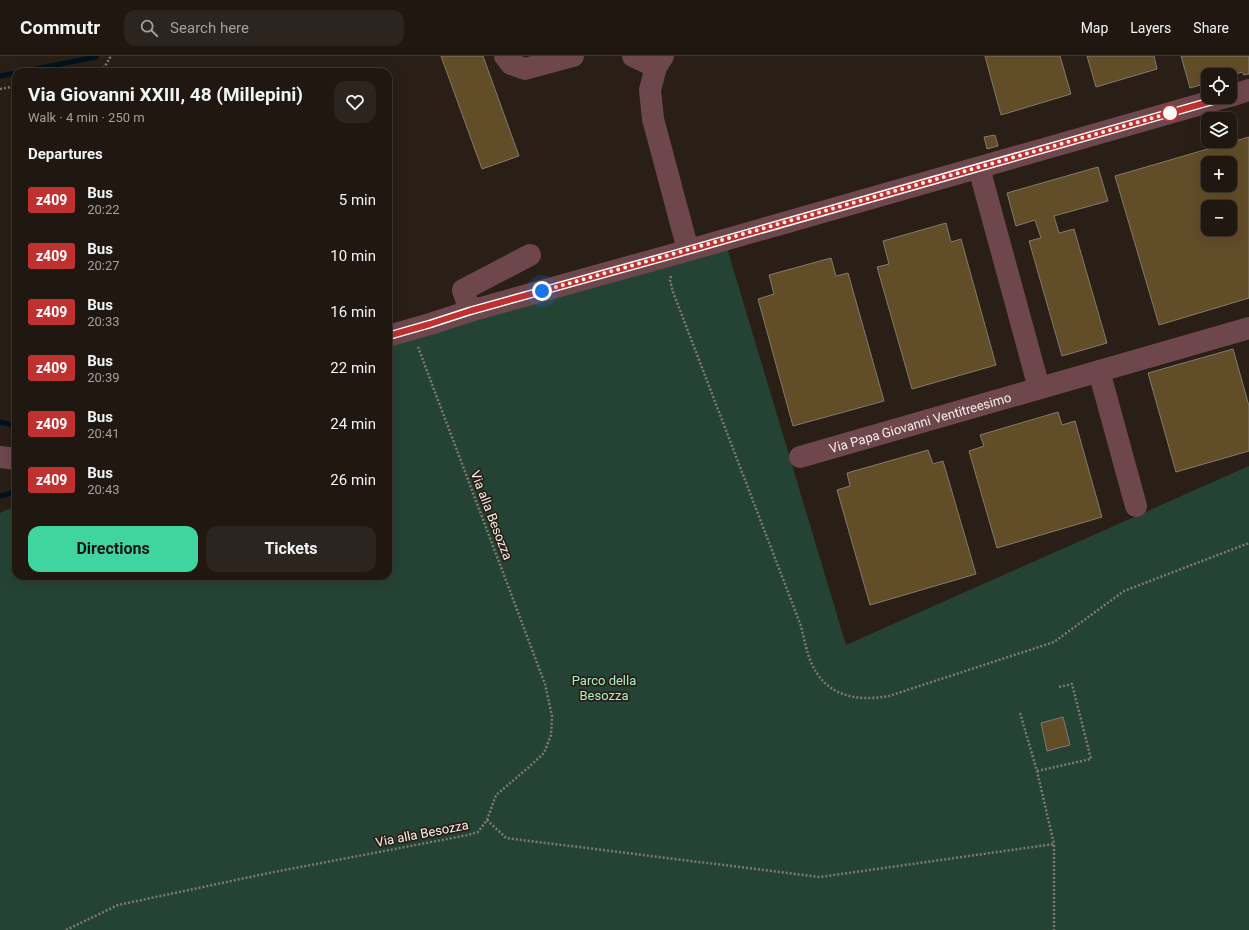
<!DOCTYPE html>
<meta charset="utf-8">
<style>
:root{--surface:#1f1710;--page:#2c241e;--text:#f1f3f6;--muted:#a19f9f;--line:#3c3630;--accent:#40d4a1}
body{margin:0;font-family:Roboto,sans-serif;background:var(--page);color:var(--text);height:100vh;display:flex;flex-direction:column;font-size:15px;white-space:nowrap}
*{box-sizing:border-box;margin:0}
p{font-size:13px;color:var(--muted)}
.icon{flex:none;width:22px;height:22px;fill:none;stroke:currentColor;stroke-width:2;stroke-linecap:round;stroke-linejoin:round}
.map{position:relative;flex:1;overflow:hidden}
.drawer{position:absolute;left:12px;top:12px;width:380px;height:512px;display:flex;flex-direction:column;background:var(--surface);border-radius:12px;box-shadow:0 4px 16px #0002,0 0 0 1px var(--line)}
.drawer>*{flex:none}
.badge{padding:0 8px;border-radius:3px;font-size:14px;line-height:26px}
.buttons{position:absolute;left:1201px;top:12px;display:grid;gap:8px}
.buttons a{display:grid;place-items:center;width:36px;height:36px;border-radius:8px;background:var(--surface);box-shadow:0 4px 16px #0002,0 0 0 1px var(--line);font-size:20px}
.you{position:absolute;width:20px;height:20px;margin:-10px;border:3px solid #fff;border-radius:50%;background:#1a73e8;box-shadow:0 0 0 6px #1a73e833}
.map>.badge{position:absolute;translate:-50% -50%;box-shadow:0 0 0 2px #fff}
h2{padding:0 16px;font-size:15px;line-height:36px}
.round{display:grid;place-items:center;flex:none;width:42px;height:42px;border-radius:12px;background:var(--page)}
.head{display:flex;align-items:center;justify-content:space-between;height:68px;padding:0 16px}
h1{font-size:19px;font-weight:700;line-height:30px}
.action{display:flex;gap:8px;margin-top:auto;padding:8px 16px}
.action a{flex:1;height:46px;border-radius:12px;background:var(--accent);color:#111;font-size:16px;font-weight:700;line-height:46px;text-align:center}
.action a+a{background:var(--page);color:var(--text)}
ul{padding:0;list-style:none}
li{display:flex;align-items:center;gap:12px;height:56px;padding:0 16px}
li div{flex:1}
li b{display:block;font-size:15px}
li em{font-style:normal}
li .badge{min-width:44px;font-weight:700;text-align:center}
header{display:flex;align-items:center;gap:24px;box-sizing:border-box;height:56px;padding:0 20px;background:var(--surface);border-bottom:1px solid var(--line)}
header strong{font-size:19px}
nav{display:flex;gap:22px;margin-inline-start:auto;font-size:14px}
.search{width:280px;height:36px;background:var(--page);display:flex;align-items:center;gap:10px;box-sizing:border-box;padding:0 14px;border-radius:12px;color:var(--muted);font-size:15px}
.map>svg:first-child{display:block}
.green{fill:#254334}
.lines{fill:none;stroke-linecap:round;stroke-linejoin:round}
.stream{stroke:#00131d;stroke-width:5}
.building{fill:#624d29;stroke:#837a6d;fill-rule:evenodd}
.path{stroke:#817870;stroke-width:2.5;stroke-dasharray:2 2;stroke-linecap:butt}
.minor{stroke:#6e474d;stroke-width:22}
.line-casing{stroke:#fff;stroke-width:9}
.line{stroke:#bf3131;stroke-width:6}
.walk{stroke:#f6efe9;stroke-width:4;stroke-dasharray:0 7.2}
.stop-dot{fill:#fff;stroke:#bf3131;stroke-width:2}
.labels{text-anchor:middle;stroke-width:3.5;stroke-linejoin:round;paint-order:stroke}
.street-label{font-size:13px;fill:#f6efe9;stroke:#291f16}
.park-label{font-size:13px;fill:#a7efc8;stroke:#291f16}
</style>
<header>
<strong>Commutr</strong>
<div class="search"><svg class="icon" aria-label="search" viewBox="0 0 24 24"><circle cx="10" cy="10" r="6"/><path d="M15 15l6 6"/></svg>Search here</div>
<nav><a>Map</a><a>Layers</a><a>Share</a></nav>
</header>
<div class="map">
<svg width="1249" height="874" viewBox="0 0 1249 874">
<rect width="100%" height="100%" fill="#291f16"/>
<path class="green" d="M724,182L846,589L1249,410V874H0V457L16,450V520H388V283Z"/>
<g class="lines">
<g class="stream">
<path d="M20,16L96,1"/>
<path d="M0,20L16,17"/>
<path d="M0,366L16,370"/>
<path d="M0,440L16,436"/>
</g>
</g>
<g class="building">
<path d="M441,0H483L519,100L482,113Z"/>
<path d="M985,0H1060L1071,38L1001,59Z"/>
<path d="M1087,0H1154L1157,13L1096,31Z"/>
<path d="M1181,0H1249V18L1244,19L1242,16L1230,20L1208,19V27L1190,32Z"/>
<path d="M995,79L998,90L987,93L984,81Z"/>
<path d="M1249,81V242L1159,269L1115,120ZM1208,107H1230V129H1208ZM1208,151H1230V173H1208Z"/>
<path d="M1098,111L1108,145L1054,160L1059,177L1074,173L1107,287L1062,300L1029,185L1041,182L1035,164L1016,170L1007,137Z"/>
<path d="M946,167L951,186L961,183L996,309L912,333L877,211L889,208L883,185Z"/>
<path d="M831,202L836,220L848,217L884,345L793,370L758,243L774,238L769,219Z"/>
<path d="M1233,293L1249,350V395L1176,416L1148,317Z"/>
<path d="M1058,356L1062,369L1075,365L1102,461L997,492L969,395L984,390L980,379Z"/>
<path d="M928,394L933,408L943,405L976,518L870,549L837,434L850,430L847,417Z"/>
<path d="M1063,661L1070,689L1047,695L1041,667Z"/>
</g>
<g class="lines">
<g class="path">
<path d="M101,16L110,2L109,0"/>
<path d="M0,33L16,30"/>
<path d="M671,220L670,224L673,236L801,570C804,582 806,594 811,606C825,640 856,646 889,640L1054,586L1124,535L1249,487"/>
<path d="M1020,657L1037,715L1054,788"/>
<path d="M1037,715L1091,703L1072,628L1059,631"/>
<path d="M487,764L506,782L820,821L1054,788V874"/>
<path d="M66,874L118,849L269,817L468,779L478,776L487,764L496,739L529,711L544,697L551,679L552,660L545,628L418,291"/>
</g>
<g class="minor">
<path d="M505,0L511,8L525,13L573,0"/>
<path d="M633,0L656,11"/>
<path d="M663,0L656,11L650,34L653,63L688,194"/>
<path d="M1230,40L1249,34"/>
<path d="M979,112L1039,332"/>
<path d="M470,255L463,234L530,199"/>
<path d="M388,280L430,268L470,255L675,198L1226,41"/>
<path d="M1099,315L1136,450"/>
<path d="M0,401L16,403"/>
<path id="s1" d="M800,401L1249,272"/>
</g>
</g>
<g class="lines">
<g class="line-casing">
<path id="line" d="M388,280L430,268L470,255L675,198L1226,41"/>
</g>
<use href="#line" class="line"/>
<path class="walk" d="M542,235L1170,57"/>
</g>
<circle class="stop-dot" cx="1170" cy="57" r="8"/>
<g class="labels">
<g class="street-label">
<text dy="5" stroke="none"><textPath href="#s1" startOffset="125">Via Papa Giovanni Ventitreesimo</textPath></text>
<text transform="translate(492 459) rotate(69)" y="5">Via alla Besozza</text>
<text transform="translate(422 777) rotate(-11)" y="5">Via alla Besozza</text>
</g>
<g class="park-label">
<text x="604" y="629">Parco della<tspan x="604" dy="15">Besozza</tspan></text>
</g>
</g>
</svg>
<div class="buttons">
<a><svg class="icon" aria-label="locate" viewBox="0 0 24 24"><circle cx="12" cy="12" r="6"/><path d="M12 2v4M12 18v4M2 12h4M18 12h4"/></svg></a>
<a><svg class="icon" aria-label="layers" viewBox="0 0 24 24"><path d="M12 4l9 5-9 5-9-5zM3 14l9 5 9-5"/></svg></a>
<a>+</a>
<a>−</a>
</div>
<div class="you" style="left:542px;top:235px"></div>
<section class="drawer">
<div class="head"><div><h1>Via Giovanni XXIII, 48 (Millepini)</h1><p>Walk · 4 min · 250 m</p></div><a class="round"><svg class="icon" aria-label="heart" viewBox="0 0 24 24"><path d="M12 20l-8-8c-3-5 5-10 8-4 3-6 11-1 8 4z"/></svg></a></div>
<h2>Departures</h2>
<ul>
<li><span class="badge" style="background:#bf3131;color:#fff">z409</span><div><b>Bus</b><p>20:22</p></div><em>5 min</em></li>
<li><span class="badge" style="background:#bf3131;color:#fff">z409</span><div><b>Bus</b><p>20:27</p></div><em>10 min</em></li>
<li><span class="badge" style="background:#bf3131;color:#fff">z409</span><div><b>Bus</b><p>20:33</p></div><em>16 min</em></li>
<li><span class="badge" style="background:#bf3131;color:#fff">z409</span><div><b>Bus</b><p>20:39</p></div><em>22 min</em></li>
<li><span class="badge" style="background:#bf3131;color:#fff">z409</span><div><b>Bus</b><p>20:41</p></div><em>24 min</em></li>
<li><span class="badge" style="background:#bf3131;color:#fff">z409</span><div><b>Bus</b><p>20:43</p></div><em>26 min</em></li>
</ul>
<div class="action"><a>Directions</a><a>Tickets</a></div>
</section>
</div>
